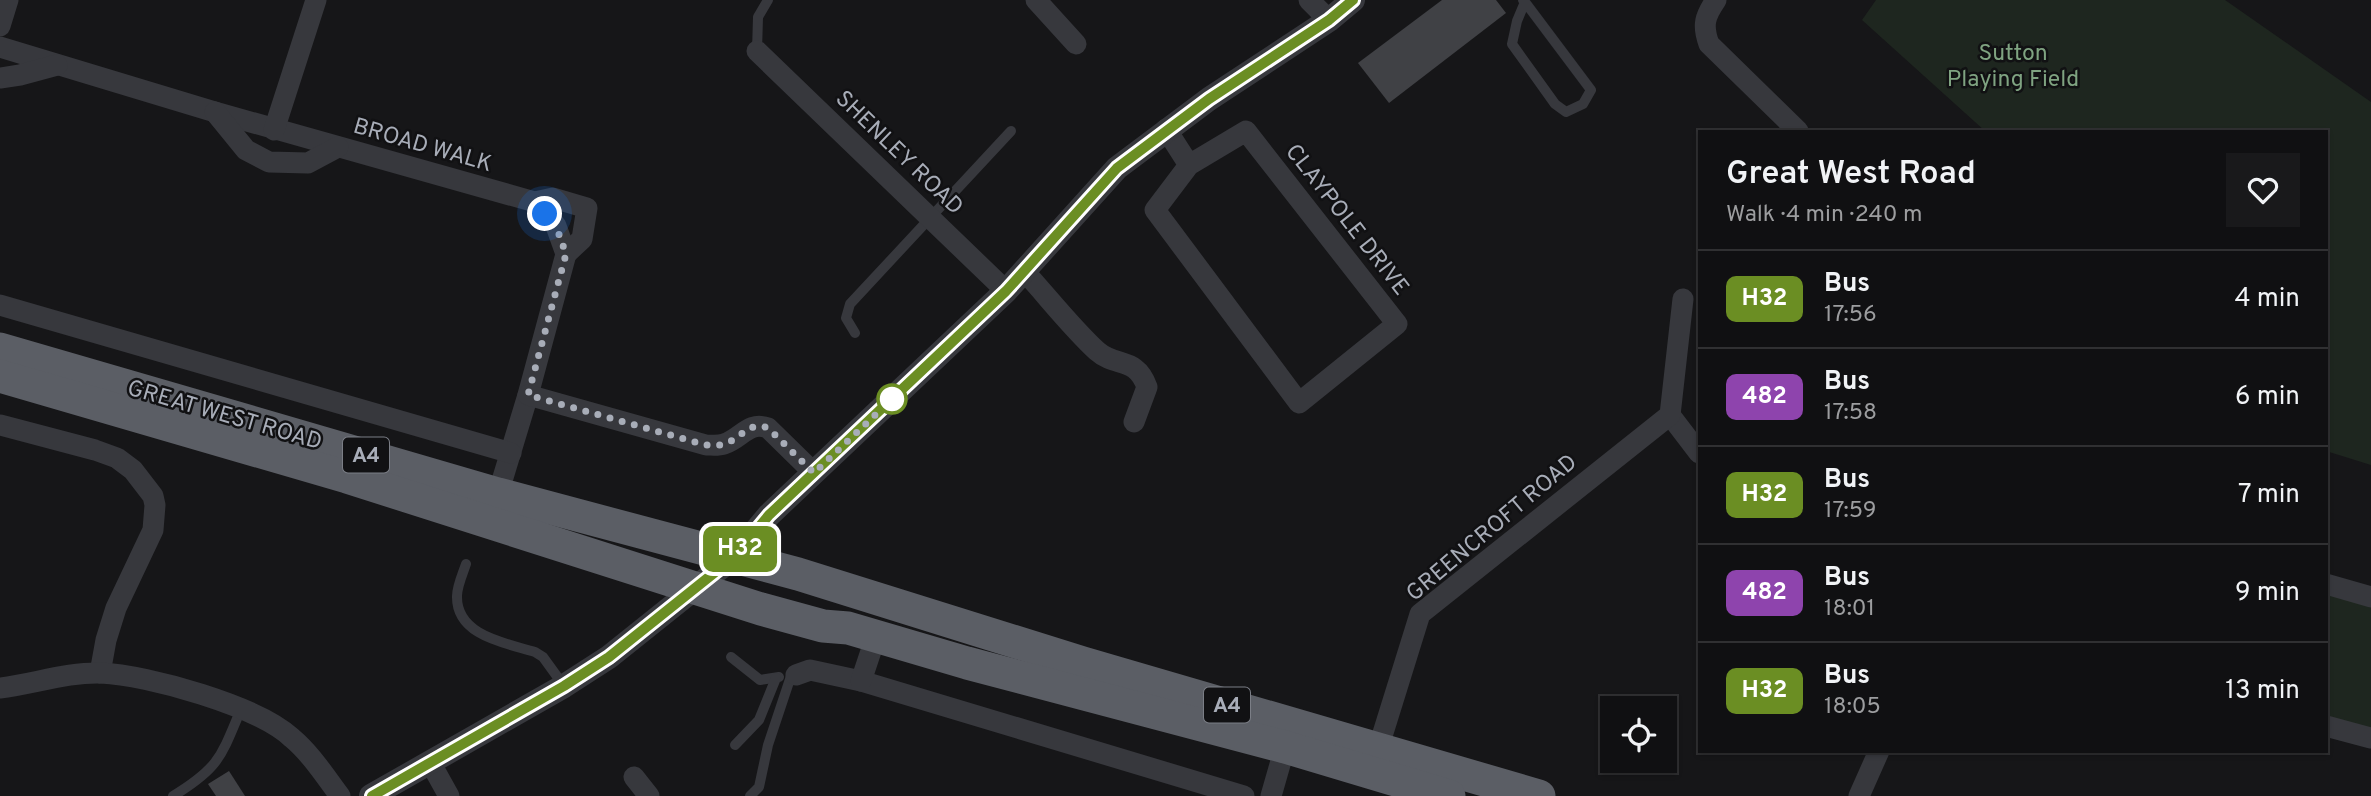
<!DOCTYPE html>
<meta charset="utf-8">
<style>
:root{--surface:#101012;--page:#19191b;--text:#f1f3f6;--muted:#9c9d9f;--line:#303032}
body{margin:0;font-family:Overpass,sans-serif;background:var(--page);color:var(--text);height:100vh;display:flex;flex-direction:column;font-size:26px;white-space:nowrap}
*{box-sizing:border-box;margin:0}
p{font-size:23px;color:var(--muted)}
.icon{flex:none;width:38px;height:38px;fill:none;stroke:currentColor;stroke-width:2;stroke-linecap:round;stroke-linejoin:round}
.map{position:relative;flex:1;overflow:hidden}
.details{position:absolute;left:1698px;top:130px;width:630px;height:623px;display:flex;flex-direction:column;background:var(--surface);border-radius:0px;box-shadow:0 2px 5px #0004,0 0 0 2px var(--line)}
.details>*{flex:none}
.badge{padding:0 14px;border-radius:10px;font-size:24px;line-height:46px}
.tools{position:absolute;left:1600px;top:696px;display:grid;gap:14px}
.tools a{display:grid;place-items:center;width:77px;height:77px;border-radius:0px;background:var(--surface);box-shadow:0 2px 5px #0004,0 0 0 2px var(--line);font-size:35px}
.you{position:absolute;width:35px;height:35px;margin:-18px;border:5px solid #fff;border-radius:50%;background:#1a73e8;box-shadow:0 0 0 10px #1a73e833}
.map>.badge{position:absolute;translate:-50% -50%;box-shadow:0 0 0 4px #fff}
.round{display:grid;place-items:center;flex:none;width:74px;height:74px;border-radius:0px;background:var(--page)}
.head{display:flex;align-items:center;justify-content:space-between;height:119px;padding:0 28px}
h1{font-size:33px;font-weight:600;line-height:52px}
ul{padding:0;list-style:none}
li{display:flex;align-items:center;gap:21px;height:98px;padding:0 28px;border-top:2px solid var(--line)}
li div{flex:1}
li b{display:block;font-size:26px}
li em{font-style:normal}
li .badge{min-width:77px;font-weight:700;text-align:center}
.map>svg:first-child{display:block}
.green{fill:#1e261f}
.building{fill:#404145}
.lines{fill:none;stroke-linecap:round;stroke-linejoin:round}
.service{stroke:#37383d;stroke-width:10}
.minor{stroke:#37383d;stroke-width:21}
.tertiary{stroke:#37383d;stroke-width:24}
.trunk{stroke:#5b5e65;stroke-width:33}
.line-casing{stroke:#fff;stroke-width:16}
.line{stroke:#6b8e23;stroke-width:10}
.walk{stroke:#a8adb8;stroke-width:7;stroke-dasharray:0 12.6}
.stop-dot{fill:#fff;stroke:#6b8e23;stroke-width:3.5}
.labels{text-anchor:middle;stroke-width:5;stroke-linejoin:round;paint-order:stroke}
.shield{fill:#111113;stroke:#7b7e86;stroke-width:2}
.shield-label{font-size:21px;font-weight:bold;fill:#a8adb8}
.park-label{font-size:23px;fill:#7fa381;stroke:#111113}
.street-label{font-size:23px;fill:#a8adb8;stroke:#111113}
</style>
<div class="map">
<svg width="2371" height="796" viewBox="0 0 2371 796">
<rect width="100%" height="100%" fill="#161618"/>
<g class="green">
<path d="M1876,0H2225L2371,102V465L2326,451V131H1985L1862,20Z"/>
<path d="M2326,590L2371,603V729L2326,717Z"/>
</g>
<g class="building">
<path d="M1442,0H1496L1506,13L1389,103L1358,63Z"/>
<path d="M229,771L245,796H216L208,784Z"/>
</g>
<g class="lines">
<g class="service">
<path d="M1523,0L1525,2L1591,90L1583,104L1566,112L1555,104L1512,44L1517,21L1525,2"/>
<path d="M757,51L758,17L768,0"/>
<path d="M855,333L846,318L850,304L1011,131"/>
<path d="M466,564C463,573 457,586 457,596C456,636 506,643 535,652L543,657L564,686"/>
<path d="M731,657L760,680L779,677"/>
<path d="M735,745L759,720L776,678"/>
<path d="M173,796C219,768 221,757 241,709"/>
<path d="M750,796L759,787L768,745L791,676"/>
</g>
<g class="minor">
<path d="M1036,0L1076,44"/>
<path d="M1309,0L1329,20"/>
<path d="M1716,0C1705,16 1702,25 1709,44L1798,131"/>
<path d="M0,26L8,0"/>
<path d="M0,47L215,112L535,202L556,226L566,254L528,395L498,494"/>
<path d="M757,51L1006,291"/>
<path d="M0,78L20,75L57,65"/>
<path d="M215,112L246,150L269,162L308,163L338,147"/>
<path d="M1166,129L1189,165L1246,131L1397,324L1299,403L1155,210L1189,165"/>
<path d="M274,130L316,0"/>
<path d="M535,202L553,198L587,208L582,239L566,254"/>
<path d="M1024,271C1048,297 1071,327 1097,351C1116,368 1136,356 1147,387L1134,422"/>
<path d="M0,305L511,453"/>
<path d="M528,395L706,445C712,445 718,446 724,444C742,438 748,421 768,428L814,473"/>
<path d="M1670,415L1699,453"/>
<path d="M0,425L95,450L117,458L133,470L153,496L155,505L153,530L116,608L106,640L100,673"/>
<path d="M2326,584L2371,597"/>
<path d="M796,675L810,670L861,681L1244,796"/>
<path d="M861,681L876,636"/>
<path d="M0,688C33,684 68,672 101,673C148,675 258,706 292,738C311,754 325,776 340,796"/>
<path d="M2326,726L2371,738"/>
<path d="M1378,749L1420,614L1670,415L1683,299"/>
<path d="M430,762L449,796"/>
<path d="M634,777L649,796"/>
<path d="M1271,796L1285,747"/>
<path d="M1859,796L1879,751"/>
</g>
<path class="tertiary" d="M371,796L564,686L609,657L734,557L769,515L1006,291L1117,168L1209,99L1329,20L1353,0"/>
<g class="trunk">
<path d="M0,349L498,494L798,574L1083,663L1539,796"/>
<path d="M0,376L347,477L761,609L823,626L848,628L967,663L1285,747L1449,796"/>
</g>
</g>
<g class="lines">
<g class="line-casing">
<path id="line" d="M372,796L564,686L609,657L734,557L769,515L1006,291L1117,168L1209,99L1329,20L1353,0"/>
</g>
<use href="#line" class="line"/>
<path class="walk" d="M545,214L556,226L566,254L528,395L706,445C712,445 718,446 724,444C742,438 748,421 768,428L814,473L892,399"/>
</g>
<circle class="stop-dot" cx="892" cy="399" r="14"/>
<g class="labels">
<g class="shield">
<rect x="343" y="437.5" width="46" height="35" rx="5"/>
<rect x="1204" y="687.5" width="46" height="35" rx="5"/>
</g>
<g class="shield-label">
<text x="366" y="462">A4</text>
<text x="1227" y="712">A4</text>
</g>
<g class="park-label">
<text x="2013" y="60">Sutton<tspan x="2013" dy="26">Playing Field</tspan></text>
</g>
<g class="street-label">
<text transform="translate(423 144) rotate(16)" y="8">BROAD WALK</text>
<text transform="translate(900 152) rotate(44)" y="8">SHENLEY ROAD</text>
<text transform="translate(1348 219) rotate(52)" y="8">CLAYPOLE DRIVE</text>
<text transform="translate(225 414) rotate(16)" y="8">GREAT WEST ROAD</text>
<text transform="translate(1491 527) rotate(-40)" y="8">GREENCROFT ROAD</text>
</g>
</g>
</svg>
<div class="tools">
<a><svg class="icon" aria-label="locate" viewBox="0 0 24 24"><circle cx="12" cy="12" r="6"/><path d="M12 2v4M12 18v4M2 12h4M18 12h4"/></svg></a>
</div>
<div class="you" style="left:545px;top:214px"></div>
<b class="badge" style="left:740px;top:549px;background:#6b8e23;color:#fff">H32</b>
<section class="details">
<div class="head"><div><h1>Great West Road</h1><p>Walk · 4 min · 240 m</p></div><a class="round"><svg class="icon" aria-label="heart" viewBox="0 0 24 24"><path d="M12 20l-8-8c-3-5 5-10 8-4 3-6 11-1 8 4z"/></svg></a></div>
<ul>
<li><span class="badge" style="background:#6b8e23;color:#fff">H32</span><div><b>Bus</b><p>17:56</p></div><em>4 min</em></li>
<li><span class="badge" style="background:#8e44ad;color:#fff">482</span><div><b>Bus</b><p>17:58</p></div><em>6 min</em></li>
<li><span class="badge" style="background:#6b8e23;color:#fff">H32</span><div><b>Bus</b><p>17:59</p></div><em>7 min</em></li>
<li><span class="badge" style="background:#8e44ad;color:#fff">482</span><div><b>Bus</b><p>18:01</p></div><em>9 min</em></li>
<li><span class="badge" style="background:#6b8e23;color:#fff">H32</span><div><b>Bus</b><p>18:05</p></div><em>13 min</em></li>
</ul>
</section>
</div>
